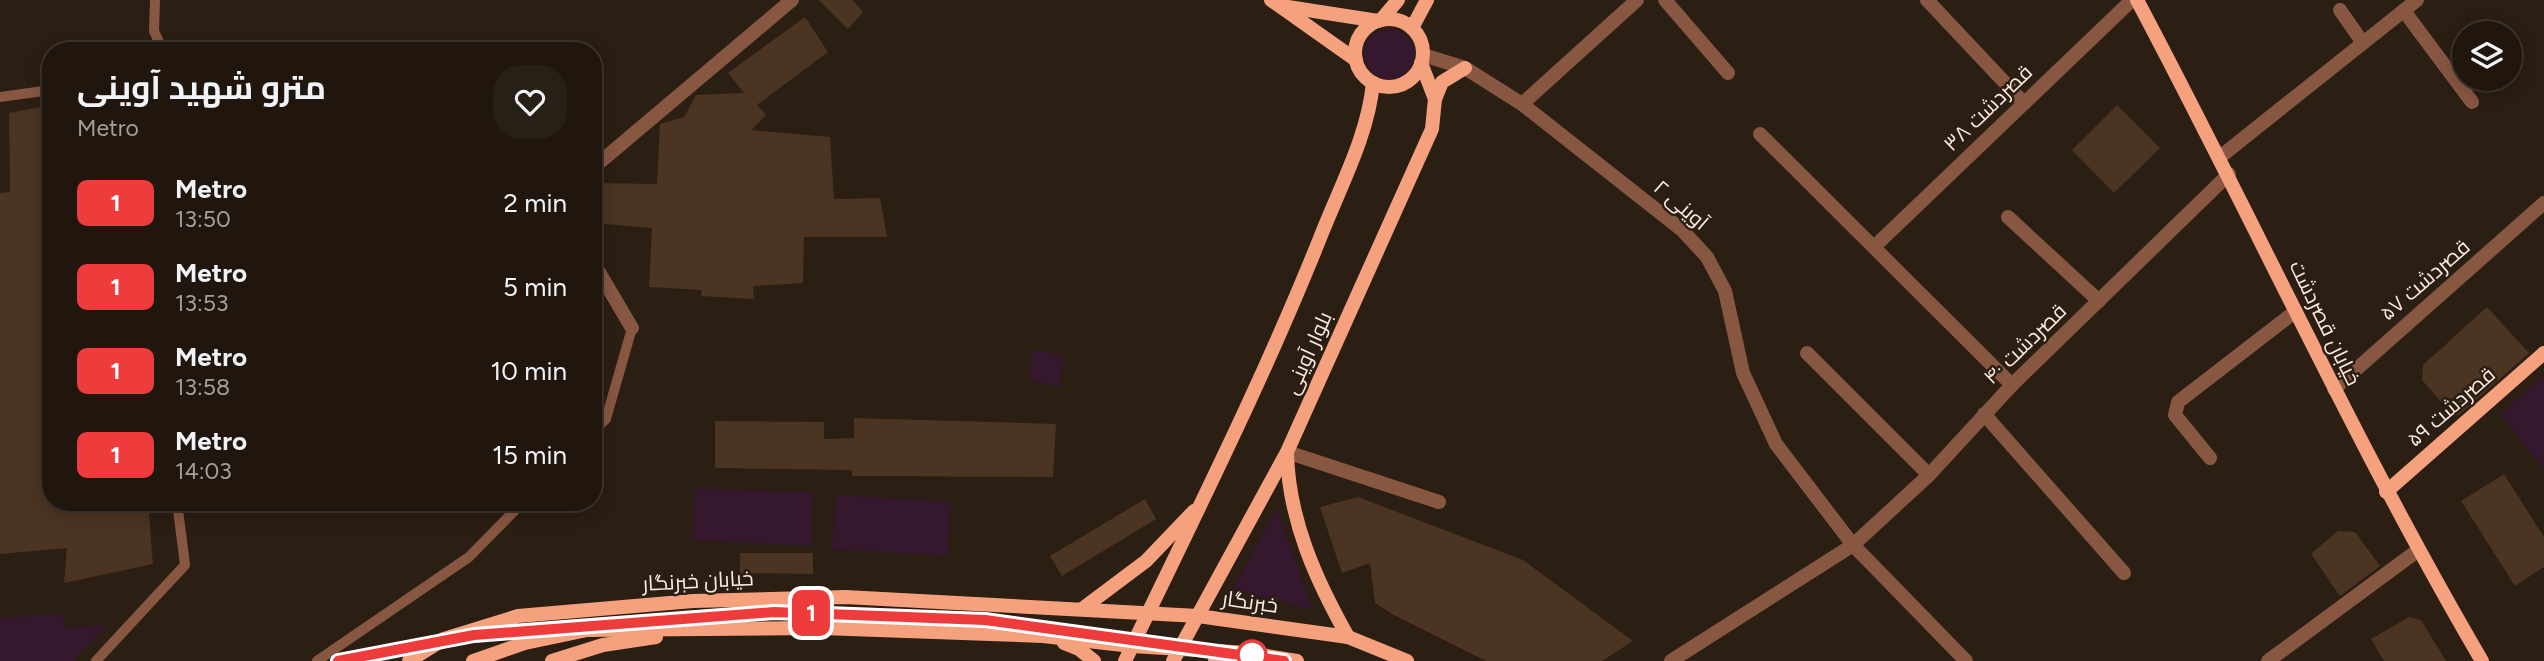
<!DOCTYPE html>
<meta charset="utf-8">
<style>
:root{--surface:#20160e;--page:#281f17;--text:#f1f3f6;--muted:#a29f9e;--line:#3d352e}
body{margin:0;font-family:Figtree,Cairo,sans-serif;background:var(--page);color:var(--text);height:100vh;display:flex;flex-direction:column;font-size:26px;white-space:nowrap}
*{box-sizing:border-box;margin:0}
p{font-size:23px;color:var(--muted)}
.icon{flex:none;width:38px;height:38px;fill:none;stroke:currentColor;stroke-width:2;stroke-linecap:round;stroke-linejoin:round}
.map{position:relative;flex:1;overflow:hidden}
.side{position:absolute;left:42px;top:42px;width:560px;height:469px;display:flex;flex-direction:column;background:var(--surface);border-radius:28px;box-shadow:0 4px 18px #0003,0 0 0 2px var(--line)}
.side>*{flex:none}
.badge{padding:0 14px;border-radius:10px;font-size:24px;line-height:46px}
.buttons{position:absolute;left:2452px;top:21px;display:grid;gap:14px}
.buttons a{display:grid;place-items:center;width:70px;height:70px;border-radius:50%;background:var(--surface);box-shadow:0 4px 18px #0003,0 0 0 2px var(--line);font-size:35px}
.map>.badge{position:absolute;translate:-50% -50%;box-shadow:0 0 0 4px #fff}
.round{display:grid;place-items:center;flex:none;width:74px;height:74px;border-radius:28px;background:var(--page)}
.summary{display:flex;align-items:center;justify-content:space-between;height:119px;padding:0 35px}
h1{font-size:33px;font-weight:700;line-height:52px}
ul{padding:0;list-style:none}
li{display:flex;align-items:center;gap:21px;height:84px;padding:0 35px}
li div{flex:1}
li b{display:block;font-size:26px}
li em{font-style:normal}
li .badge{min-width:77px;font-weight:700;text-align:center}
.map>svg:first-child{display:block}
.green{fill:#35172e}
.building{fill:#4b3421}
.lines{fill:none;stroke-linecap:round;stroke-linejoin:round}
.lane{stroke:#875742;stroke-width:10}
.street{stroke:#875742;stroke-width:14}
.secondary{stroke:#f6a17e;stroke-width:14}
.secondary-bridge{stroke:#f6a17e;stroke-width:14}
.line-casing{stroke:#fff;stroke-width:16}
.line{stroke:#ee3c3c;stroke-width:10}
.stop-dot{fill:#fff;stroke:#ee3c3c;stroke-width:3.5}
.labels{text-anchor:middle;stroke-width:5;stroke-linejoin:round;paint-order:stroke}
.street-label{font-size:21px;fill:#fdebe0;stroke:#2b1e13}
</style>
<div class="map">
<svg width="2544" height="661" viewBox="0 0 2544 661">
<rect width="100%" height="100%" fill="#2b1e13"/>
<g class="green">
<circle cx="1389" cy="54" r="25"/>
<path d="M1033,350L1064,356L1060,387L1029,380Z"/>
<path d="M2544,376V469L2500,414Z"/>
<path d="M695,488L813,493L811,546L693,540Z"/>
<path d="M836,495L951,502L948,556L832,549Z"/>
<path d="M1277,510L1313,610L1233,589Z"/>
<path d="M62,614L66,628L106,625L74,661H0V618Z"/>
</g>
<g class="building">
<path d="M819,0H853L863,12L848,29Z"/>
<path d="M805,17L828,52L757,105L766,115L751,130L830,137L834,199L880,198L887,237H804L803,283L753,286L754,299L701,296L702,290L649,287L652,228L593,223L595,183L657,184L660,124L684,117L696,95L744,93L728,73Z"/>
<path d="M51,105V502H148L153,564L64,583L67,548L0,554V193L10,192L9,113Z"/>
<path d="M2117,105L2160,148L2114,193L2072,150Z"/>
<path d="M2487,307L2529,353L2459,415L2453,416L2422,380L2423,365Z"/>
<path d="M854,418L1056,424L1053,477L852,476V470L715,468V421L824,422V439L854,438Z"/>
<path d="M2504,474L2544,537V567L2515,586L2461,501Z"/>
<path d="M1358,497L1523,560L1633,641L1602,661H1486L1392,614L1375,603L1370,563L1342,573L1320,507Z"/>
<path d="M1145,499L1156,519L1062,576L1050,556Z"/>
<path d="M2338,531L2355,532L2380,566L2340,596L2311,554Z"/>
<path d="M740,553H813V574L740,573Z"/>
<path d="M2409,617L2421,620L2446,661H2384L2371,639Z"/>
</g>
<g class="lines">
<g class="lane">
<path d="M155,0L154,31L163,51"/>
<path d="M0,97L51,90"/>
<path d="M593,431L606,419L632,328"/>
<path d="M96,661L185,565L177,502"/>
<path d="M317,661L469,557L523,502"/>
</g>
<g class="street">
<path d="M1665,0L1728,73"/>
<path d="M1927,0L2024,103"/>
<path d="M2340,10L2363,43"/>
<path d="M2404,11L2472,102"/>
<path d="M1423,55L1465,68L1522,104L1682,230L1707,257L1725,291L1743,373L1776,444L1853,545L1966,661"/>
<path d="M1522,104L1637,0"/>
<path d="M1760,134L2012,385"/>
<path d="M2220,157L2417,0"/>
<path d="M593,168L792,0"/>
<path d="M2008,217L2099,301"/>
<path d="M1874,247L2132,0"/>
<path d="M593,262L632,328"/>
<path d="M1807,353L1929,475"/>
<path d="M2334,389L2544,203"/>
<path d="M1984,414L2124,573"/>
<path d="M1287,452L1439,502"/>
<path d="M2210,458L2175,415L2178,402L2296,311"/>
<path d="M1671,661L1853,545L1929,475L2012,385L2229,174"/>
<path d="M2268,661L2417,551"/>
</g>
<g class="secondary">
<path d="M1271,0L1356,60"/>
<path d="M2137,0C2254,220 2356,446 2482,661"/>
<path d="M1282,6L1378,21"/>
<circle cx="1389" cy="53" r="34"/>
<path d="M1381,20L1398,0"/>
<path d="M1412,28L1427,0"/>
<path d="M1435,99L1442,82L1465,68"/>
<path d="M1287,454C1289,521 1316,580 1348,637"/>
<path d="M2386,492L2544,353"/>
<path d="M1082,609L1146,561L1194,511"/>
<path d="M1064,643L1079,649L1094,661"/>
<path d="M409,661L444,639L518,616L693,601L845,597L1198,616L1348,637L1407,661"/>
<path d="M473,661L525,643L587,630L822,628L1043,636L1132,646L1248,653L1297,661"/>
<path d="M552,661L603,645L656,637"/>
<path d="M1125,661C1193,519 1264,379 1322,233C1341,185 1368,135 1373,83"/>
<path d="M1173,661L1287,452L1432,129L1435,99L1421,63"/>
</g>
<path class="secondary-bridge" d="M1215,661L1248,653"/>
</g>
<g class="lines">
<g class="line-casing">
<path id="line" d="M338,661L474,635L774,612L985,620L1284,661"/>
</g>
<use href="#line" class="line"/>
</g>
<circle class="stop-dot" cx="1252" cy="655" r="14"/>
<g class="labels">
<g class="street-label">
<text transform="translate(1988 108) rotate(-44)" y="7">۳۸ قصردشت</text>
<text transform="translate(1681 205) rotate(41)" y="7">۲ آوینی</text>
<text transform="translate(2425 280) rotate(-41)" y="7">۵۷ قصردشت</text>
<text transform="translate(2325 323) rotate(64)" y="7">خیابان قصردشت</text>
<text transform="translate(2025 344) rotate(-44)" y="7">۴۰ قصردشت</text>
<text transform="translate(1308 353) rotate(-66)" y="7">بلوار آوینی</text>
<text transform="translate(2451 407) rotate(-41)" y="7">۵۹ قصردشت</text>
<text transform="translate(698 581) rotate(-3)" y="7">خیابان خبرنگار</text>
<text transform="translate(1250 602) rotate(8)" y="7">خبرنگار</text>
</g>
</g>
</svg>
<div class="buttons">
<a><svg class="icon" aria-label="layers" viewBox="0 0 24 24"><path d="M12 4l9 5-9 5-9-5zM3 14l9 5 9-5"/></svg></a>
</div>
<b class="badge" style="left:811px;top:613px;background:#ee3c3c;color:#fff">1</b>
<section class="side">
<div class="summary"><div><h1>مترو شهید آوینی</h1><p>Metro</p></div><a class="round"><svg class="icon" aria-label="heart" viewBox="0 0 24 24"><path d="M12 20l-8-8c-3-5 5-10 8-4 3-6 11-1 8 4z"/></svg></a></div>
<ul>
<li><span class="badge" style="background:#ee3c3c;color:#fff">1</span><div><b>Metro</b><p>13:50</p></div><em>2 min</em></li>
<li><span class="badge" style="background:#ee3c3c;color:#fff">1</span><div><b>Metro</b><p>13:53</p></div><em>5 min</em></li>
<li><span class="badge" style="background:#ee3c3c;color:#fff">1</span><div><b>Metro</b><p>13:58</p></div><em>10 min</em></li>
<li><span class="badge" style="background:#ee3c3c;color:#fff">1</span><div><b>Metro</b><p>14:03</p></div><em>15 min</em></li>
</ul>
</section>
</div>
